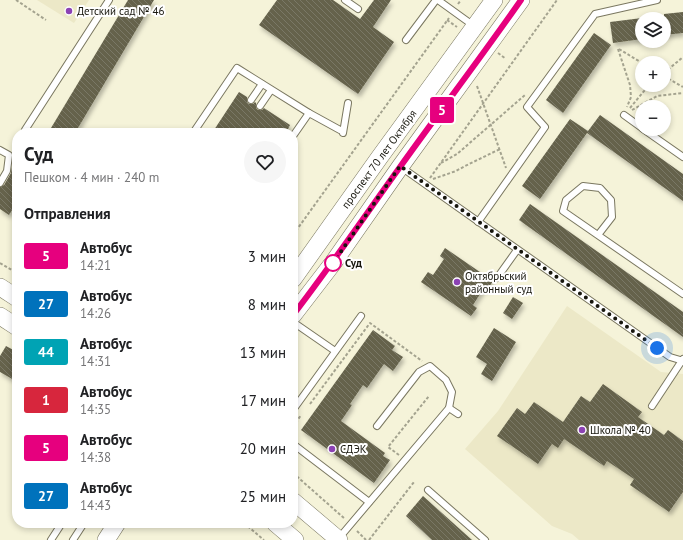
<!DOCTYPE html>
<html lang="ru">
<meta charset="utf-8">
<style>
:root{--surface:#fff;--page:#f6f6f6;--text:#202124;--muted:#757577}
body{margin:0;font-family:"PT Sans",sans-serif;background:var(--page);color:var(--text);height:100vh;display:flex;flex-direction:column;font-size:15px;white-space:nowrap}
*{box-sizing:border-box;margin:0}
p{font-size:13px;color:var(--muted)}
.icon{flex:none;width:22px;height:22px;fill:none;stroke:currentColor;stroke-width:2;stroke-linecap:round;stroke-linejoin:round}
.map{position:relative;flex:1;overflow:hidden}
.sheet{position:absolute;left:12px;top:128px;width:286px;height:400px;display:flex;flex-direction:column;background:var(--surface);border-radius:16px;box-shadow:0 2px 6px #0003}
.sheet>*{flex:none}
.badge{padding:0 8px;border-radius:3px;font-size:14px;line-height:26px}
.tools{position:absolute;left:635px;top:12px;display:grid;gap:8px}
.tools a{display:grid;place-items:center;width:36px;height:36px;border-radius:50%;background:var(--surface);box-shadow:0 2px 6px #0003;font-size:20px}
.you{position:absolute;width:20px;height:20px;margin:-10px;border:3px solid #fff;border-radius:50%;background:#1a73e8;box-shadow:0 0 0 6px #1a73e833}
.map>.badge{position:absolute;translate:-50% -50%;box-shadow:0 0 0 2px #fff}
h2{padding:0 12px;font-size:15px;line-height:36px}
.round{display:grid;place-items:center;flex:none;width:42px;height:42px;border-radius:21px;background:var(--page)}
.head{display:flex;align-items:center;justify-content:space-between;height:68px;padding:0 12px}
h1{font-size:19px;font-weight:600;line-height:30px}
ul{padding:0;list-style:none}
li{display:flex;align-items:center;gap:12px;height:48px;padding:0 12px}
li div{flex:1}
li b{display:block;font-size:15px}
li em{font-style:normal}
li .badge{min-width:44px;font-weight:700;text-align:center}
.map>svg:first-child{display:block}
.built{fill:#ece8c7}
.building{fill:url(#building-back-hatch);filter:url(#shadow)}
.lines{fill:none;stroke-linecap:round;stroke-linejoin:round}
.lane-casing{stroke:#7a7760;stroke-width:8}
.secondary-casing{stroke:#7a7760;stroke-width:18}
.path{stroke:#a4a38f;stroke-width:2;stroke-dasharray:3 2;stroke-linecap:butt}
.lane{stroke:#fff;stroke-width:6}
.secondary{stroke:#fff;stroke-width:17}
.line-casing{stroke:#fff;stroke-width:9}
.line{stroke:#e6007e;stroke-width:6}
.walk{stroke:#17160d;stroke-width:4;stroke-dasharray:0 7.2}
.poi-dot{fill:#8c42b4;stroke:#fff;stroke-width:1.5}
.stop-dot{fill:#fff;stroke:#e6007e;stroke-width:2}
.labels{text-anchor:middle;stroke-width:4;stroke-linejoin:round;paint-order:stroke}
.poi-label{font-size:11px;fill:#17160d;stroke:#fff;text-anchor:start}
.street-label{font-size:11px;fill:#17160d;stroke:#fff}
.stop-label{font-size:11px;font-weight:bold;fill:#17160d;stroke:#fff;text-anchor:start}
</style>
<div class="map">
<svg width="683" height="540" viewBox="0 0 683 540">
<defs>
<pattern id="building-back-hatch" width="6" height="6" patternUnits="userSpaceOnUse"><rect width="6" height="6" fill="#65624c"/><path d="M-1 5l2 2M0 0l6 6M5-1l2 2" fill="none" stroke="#7a7866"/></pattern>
<filter id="shadow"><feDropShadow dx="2" dy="3.5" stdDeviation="2" flood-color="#0004"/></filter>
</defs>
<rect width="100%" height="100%" fill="#f5f3d9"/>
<g class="built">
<path d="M37,0H89L74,23Z"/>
<path d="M567,306L661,372L683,374V540H579L572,534L552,526L465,449L498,411Z"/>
</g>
<g class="building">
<path d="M128,0H154L75,133H48Z"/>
<path d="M277,0H333L360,19L374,0H391L373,27L394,42L358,94L259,25Z"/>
<path d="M683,12V33L664,35V14Z"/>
<path d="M642,18V39L613,43L610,22Z"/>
<path d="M594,33L611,45L563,113L546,100Z"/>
<path d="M239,92L247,97V102L249,104H253L255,102L256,103V108L258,110H262L264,108L290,125L286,133H212Z"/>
<path d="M600,115L683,174V201L587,133L540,199L522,186L570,119L588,131Z"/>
<path d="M17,158V202L9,215L0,209V187L4,185L11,173L12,166Z"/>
<path d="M530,204L683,312V337L519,220Z"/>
<path d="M445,248L493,281L487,290L484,288L473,305L477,308L471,316L421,282L428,272L433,275L444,259L440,256Z"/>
<path d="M513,297L523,303L512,319L503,313Z"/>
<path d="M494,328L516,342L492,381L481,374L487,364L476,357Z"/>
<path d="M373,330L395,346L392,350L403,357L393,371L384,364L367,388L363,385L350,404L352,405L341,421L385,453L383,456L390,460L374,483L301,430Z"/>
<path d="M6,346L17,352V375L14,380L0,372V356Z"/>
<path d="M603,384L642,412L638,417L664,435L668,430L683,441V492L669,512L630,485L634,479L607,461L604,466L564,439L558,448L552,444L538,464L497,436L517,408L525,414L534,402L563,422L581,396L590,402Z"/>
<path d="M423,496L472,540H432L406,516Z"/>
</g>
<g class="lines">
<g class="lane-casing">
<g id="lane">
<path d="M345,0L358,9"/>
<path d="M438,0L474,26"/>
<path d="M406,40L436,0"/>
<path d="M251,100L262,84"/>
<path d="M260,106L271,90"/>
<path d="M624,115L642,128"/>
<path d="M643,129L683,157"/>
<path d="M25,130L109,0"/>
<path d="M193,133L237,68L309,113L340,130"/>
<path d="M343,133L348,103"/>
<path d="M293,136L309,113"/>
<path d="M0,150L9,155L7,171L0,183"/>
<path d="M401,167L670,357L683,361"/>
<path d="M478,222L545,127L527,107L595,14L657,0"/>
<path d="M598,235L612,217L611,200L600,188L583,186L566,200L563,211L683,294"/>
<path d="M497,278L517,250"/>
<path d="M293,322L335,351"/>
<path d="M652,406L683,359"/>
<path d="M449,408L458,414"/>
<path d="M293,410L361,316"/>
<path d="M293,444L369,502"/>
<path d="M428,490L485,540"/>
<path d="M339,538L449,408L452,392L446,380L430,366L419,372L377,426"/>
<path d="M51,540L62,523"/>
<path d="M73,540L84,523"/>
</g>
</g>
<g class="secondary-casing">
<g id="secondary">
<path d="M293,279L379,158L494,0"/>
<path d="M0,287L17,298"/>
<path d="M293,315L333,263L400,167L521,0"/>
<path d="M0,316L17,327"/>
<path d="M293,501L339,540"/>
<path d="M275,523L295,540"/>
<path d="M106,540L117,523"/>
</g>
</g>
<g class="path">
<path d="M16,0L46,20"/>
<path d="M458,4L461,0"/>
<path d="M447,20L457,27"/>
<path d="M618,49L630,85L631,97L627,107"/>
<path d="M619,49L642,63"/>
<path d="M498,53L506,59"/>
<path d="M664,73L683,57"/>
<path d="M664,76L683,87"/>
<path d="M477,86L506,168"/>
<path d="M630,108L649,85"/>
<path d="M632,110L657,96L683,93"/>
<path d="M441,163L457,154L525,95"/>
<path d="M430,178L557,0"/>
<path d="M433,179L456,171L465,166L500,149"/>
<path d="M293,235L449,18"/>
<path d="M0,263L17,273"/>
<path d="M310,404L370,323L422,361"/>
<path d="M293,427L301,415"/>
<path d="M399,455L388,447L429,396"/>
<path d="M293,473L345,519"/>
<path d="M244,523L264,540"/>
<path d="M357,531L366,540"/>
<path d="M369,540L414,482"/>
</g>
<use href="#lane" class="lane"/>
<use href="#secondary" class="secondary"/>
</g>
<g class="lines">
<g class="line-casing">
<path id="line" d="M293,315C330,267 364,217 400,167C440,111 482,56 521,0"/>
</g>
<use href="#line" class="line"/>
<path class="walk" d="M333,263L400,166L657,348"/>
</g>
<g class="poi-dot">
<circle cx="69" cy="11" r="4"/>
<circle cx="457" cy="282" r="4"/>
<circle cx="582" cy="430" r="4"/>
<circle cx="332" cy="449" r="4"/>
</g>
<circle class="stop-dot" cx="333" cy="263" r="8"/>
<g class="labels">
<g class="poi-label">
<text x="77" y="15">Детский сад № 46</text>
<text x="465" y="280">Октябрьский<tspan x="465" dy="13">районный суд</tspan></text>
<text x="590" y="434">Школа № 40</text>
<text x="340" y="453">СДЭК</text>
</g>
<g class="street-label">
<text transform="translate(379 159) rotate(-54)" y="4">проспект 70 лет Октября</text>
</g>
<g class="stop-label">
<text x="345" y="267">Суд</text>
</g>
</g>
</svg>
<div class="tools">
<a><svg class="icon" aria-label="layers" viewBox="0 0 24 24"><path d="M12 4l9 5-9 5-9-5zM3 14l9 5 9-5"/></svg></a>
<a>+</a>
<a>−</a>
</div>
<div class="you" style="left:657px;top:348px"></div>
<b class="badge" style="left:442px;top:110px;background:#e6007e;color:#fff">5</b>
<section class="sheet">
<div class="head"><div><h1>Суд</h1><p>Пешком · 4 мин · 240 m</p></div><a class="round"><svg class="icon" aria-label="heart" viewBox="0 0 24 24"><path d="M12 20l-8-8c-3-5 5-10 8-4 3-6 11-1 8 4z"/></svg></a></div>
<h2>Отправления</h2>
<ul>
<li><span class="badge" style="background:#e6007e;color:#fff">5</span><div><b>Автобус</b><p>14:21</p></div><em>3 мин</em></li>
<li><span class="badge" style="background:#0072bc;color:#fff">27</span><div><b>Автобус</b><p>14:26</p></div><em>8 мин</em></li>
<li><span class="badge" style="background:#00a3b4;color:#fff">44</span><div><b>Автобус</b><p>14:31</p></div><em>13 мин</em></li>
<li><span class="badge" style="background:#d7263d;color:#fff">1</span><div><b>Автобус</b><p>14:35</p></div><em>17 мин</em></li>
<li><span class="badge" style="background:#e6007e;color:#fff">5</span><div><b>Автобус</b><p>14:38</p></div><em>20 мин</em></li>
<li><span class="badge" style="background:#0072bc;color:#fff">27</span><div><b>Автобус</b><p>14:43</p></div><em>25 мин</em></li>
</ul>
</section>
</div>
